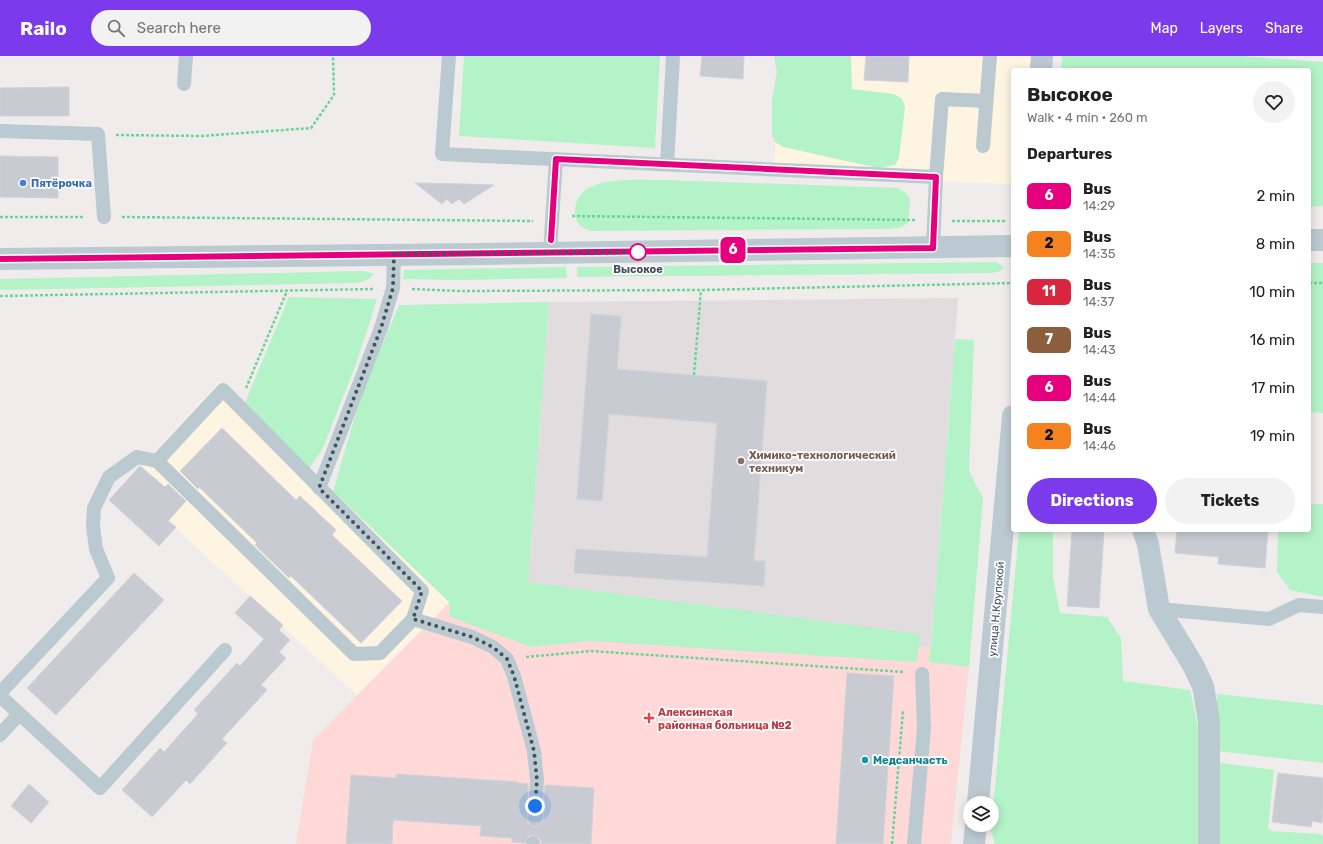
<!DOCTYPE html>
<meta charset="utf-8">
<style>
:root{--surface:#fff;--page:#f2f2f2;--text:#222;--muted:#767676;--accent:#7c3aed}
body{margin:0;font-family:Rubik,sans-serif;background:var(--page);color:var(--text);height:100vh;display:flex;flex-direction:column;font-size:15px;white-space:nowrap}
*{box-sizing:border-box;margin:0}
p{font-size:13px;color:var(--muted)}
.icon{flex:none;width:22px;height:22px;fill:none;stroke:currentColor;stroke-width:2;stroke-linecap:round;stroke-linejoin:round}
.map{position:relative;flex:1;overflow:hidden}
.sheet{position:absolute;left:1011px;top:12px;width:300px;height:464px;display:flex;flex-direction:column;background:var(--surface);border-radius:4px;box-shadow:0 2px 10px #0003}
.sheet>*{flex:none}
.badge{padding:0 8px;border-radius:6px;font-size:14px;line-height:26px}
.tools{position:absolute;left:963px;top:740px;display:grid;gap:8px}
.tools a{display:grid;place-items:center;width:36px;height:36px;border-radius:50%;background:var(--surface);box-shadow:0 2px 10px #0003;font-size:20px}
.you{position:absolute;width:20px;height:20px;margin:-10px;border:3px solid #fff;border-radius:50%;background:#1a73e8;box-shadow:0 0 0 6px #1a73e833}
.map>.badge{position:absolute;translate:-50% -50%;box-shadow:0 0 0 2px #fff}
h2{padding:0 16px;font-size:15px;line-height:36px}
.round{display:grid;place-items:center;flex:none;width:42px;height:42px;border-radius:21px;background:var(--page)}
.summary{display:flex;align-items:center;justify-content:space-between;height:68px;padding:0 16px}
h1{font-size:19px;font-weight:700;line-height:30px}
.cta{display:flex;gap:8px;margin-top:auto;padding:8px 16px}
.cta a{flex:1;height:46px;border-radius:24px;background:var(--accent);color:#fff;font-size:16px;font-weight:700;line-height:46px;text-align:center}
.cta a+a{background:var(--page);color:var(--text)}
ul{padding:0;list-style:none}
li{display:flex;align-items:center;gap:12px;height:48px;padding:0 16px}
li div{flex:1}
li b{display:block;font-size:15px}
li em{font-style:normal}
li .badge{min-width:44px;font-weight:700;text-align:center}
header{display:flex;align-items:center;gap:24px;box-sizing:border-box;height:56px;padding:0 20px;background:var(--accent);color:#fff}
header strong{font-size:19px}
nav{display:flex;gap:22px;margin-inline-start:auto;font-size:14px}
.search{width:280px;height:36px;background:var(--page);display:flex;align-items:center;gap:10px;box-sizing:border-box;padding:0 14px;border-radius:22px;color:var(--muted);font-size:15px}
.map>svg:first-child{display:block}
.commercial{fill:#fef4e2}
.education{fill:#e1ddde}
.medical{fill:#fed9d8}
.green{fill:#b4f3c8}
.building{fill:#c8ccd2;stroke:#d0d3d9}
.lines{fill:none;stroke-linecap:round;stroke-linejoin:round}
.path{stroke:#69d597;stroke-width:2.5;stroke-dasharray:3 2;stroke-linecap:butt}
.service{stroke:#bbc9d1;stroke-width:14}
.minor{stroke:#bbc9d1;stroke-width:22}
.tertiary{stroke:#bbc9d1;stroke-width:22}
.line-casing{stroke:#fff;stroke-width:9}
.line{stroke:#e6007e;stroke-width:6}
.walk{stroke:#43525c;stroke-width:4;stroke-dasharray:0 7.2}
.shop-dot{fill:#3f7fe0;stroke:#fff;stroke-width:1.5}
.stop-dot{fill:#fff;stroke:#e6007e;stroke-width:2}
.education-dot{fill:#8d6e63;stroke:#fff;stroke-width:1.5}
.health-dot{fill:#e0444e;stroke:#fff;stroke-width:1.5}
.culture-dot{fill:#0f9aa8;stroke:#fff;stroke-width:1.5}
.labels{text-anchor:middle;stroke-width:3.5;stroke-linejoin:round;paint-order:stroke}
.shop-label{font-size:11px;font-weight:bold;fill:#366cbe;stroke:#fff;text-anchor:start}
.stop-label{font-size:11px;font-weight:bold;fill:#43525c;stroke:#fff}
.education-label{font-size:11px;font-weight:bold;fill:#785e54;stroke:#fff;text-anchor:start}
.street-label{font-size:11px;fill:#43525c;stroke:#fff}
.health-label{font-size:11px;font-weight:bold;fill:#be3a42;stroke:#fff;text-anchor:start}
.culture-label{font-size:11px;font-weight:bold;fill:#0d838f;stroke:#fff;text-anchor:start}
</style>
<header>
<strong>Railo</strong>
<div class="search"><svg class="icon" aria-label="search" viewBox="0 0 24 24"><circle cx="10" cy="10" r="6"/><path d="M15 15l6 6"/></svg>Search here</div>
<nav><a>Map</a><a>Layers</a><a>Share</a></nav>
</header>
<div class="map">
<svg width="1323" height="788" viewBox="0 0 1323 788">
<rect width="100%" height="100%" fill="#f0ecec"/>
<g class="commercial">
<path d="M782,0H1031L1029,14H1013V128L773,120Z"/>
<path d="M220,325L309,413L450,546L357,639L168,465L183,448L141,410Z"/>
</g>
<path class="education" d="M958,242L931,592L528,526L549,246Z"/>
<path class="medical" d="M528,526L931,592L928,606L969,611L951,788H296L313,684L450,546Z"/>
<g class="green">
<path d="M464,0H660L655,92L459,80Z"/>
<path d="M774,0H851L852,33L894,38L902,43L905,51L899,102L895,109L878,112L783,91L775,86L772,79V43L777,16Z"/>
<path d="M1062,0H1242L1323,6V150L1309,151V14H1061Z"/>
<path d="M666,124L898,132C915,141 909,149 908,166L902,171L890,173L591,175C582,172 575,168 575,156C575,116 640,125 666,124Z"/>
<path d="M996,206L1004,211L1000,215L992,217L577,221V211Z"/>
<path d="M1309,207H1323V357L1309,356Z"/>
<path d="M566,211L567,222L460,224L403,223L404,214Z"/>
<path d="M364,215L374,218L369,223L358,227L0,234V223Z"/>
<path d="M289,241L377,243L356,308L323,392L309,413L244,349Z"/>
<path d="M549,246L528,526L920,578L917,606L591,585L531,591L450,561L449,546L333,435L361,340L399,249Z"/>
<path d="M955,283L974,284L969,415L983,442L969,611L928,606L931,592Z"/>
<path d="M1309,448H1323V541L1290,534L1277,516L1278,474H1309Z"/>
<path d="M1019,474H1053V521L1060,557L1107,561L1121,582L1123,625L1190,634L1199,675L1200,788H995L991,775Z"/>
<path d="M1217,638L1323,649V707L1216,695Z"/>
<path d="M1215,706L1274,714L1268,773L1272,775L1320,778L1323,780V788H1216Z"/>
</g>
<g class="building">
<path d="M702,0H744L743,23L700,20Z"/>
<path d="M866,0H909L908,26L864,24Z"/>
<path d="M69,31V60H0V32Z"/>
<path d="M0,100L58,101V142L0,141Z"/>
<path d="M415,127L465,128L494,129L464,148L459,143L452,148L447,143L442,148Z"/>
<path d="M591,258L621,260L617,313L767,325L754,505H765L764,530L574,517L576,493L707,501L717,367L609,358L602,445L577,443Z"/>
<path d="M222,372L296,444L300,440L336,474L332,479L402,545L361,587L291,520L289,522L255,489L257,487L199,431L198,433L180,415Z"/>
<path d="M140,410L165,431L168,428L186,445L168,465L176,471L159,490L109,444Z"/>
<path d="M1072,474H1104L1099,552L1067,550Z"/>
<path d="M1177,474H1268L1265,512L1218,508L1219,501L1175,497Z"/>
<path d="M134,517L164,544L56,659L27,632Z"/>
<path d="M250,540L283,569L279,574L290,584L279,596L286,602L261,629L267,634L222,683L227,687L190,728L186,724L152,761L122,734L160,692L164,696L198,658L194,654L237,607L240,610L264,583L235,557Z"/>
<path d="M847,617L894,620L883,788H836Z"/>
<path d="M1278,717L1323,722V753L1322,767L1312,765L1311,771L1272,766Z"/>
<path d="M396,718L518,726V727L528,728L527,763L528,767L534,771L539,770L543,764L545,729L594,732L591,788H542L540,782L533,779L528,780L525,787L512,786V782L480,780L481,770L393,764L392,788H346L351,719L396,722Z"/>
<path d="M29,728L49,746L31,767L11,750Z"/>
</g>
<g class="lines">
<g class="path">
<path d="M116,79L201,80L311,72L334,39L333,0"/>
<path d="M572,160L917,164"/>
<path d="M0,161H85"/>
<path d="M122,161L533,165"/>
<path d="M952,165H1007"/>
<path d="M1309,227H1323"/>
<path d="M412,233L459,235L701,234L1013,227"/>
<path d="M0,240L373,233"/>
<path d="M694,319L701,234"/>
<path d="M246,332L287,235"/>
<path d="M526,601L591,595L904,616"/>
<path d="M892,788L903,655"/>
</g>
<g class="service">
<path d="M449,0L442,98L936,121L933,192"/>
<path d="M184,28L186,0"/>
<path d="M0,75L98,78L104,161"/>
<path d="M983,90L990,0"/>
<path d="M667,108L673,0"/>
<path d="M936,121L942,43L986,45"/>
<path d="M550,197L556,103"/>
<path d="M223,334L422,535L413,563L380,597L354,598L157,405Z"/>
<path d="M319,432L381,272L393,232L394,198"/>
<path d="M1159,553L1269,563L1299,549L1323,551"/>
<path d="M413,563L472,581L493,591L507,603L514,620L534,695L537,724L535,763"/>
<path d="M0,637L108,522L96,493L93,470L94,452L109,421L137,401L157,405"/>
<path d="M0,640L100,732L225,594"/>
<path d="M0,679L19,658"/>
<path d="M533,788V787"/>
<path d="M914,788L924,672L922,618"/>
</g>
<g class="minor">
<path d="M1041,14L1042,0"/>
<path d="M1309,184H1323"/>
<path d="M1143,474L1148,488L1159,553L1193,609L1203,630L1209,665V788"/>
<path d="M978,747L1013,360"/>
<path d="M974,788L976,769"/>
</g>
<path class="tertiary" d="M0,203L480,198L1013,190"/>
</g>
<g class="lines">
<g class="line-casing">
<path id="line" d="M0,203L933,192L936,121L556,103L551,184"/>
</g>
<use href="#line" class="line"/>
<path class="walk" d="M535,750L537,724L534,695L514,620L507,603L493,591L472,581L413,563L422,535L319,432L381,272L393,232L394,198L638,196"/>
</g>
<circle class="shop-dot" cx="23" cy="127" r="4"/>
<circle class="stop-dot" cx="638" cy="196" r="8"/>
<circle class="education-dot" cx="741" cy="405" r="4"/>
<path class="health-dot" d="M647 656h4v4h4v4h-4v4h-4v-4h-4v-4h4z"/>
<circle class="culture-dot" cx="865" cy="704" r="4"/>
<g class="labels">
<g class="shop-label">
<text x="31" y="131">Пятёрочка</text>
</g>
<g class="stop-label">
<text x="638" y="217">Высокое</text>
</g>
<g class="education-label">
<text x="749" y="403">Химико-технологический<tspan x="749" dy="13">техникум</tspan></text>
</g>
<g class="street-label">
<text transform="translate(996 553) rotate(-85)" y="4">улица Н.Крупской</text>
</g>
<g class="health-label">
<text x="658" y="660">Алексинская<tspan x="658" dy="13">районная больница №2</tspan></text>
</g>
<g class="culture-label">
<text x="873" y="708">Медсанчасть</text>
</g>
</g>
</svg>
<div class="tools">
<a><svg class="icon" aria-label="layers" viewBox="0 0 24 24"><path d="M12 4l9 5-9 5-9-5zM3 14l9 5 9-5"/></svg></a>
</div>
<div class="you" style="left:535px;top:750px"></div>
<b class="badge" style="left:733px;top:194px;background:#e6007e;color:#fff">6</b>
<section class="sheet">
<div class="summary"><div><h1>Высокое</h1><p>Walk · 4 min · 260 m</p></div><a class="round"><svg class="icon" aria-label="heart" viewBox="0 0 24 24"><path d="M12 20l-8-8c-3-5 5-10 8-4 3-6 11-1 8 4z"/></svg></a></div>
<h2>Departures</h2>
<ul>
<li><span class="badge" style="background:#e6007e;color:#fff">6</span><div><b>Bus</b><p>14:29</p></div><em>2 min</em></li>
<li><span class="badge" style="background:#f58220;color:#111">2</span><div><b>Bus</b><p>14:35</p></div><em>8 min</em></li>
<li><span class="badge" style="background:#d7263d;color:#fff">11</span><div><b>Bus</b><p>14:37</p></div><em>10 min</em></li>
<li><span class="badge" style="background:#8b5e3c;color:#fff">7</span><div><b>Bus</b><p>14:43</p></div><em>16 min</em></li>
<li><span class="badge" style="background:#e6007e;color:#fff">6</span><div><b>Bus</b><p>14:44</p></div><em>17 min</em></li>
<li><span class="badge" style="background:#f58220;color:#111">2</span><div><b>Bus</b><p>14:46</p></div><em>19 min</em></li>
</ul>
<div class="cta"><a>Directions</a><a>Tickets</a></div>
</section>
</div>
